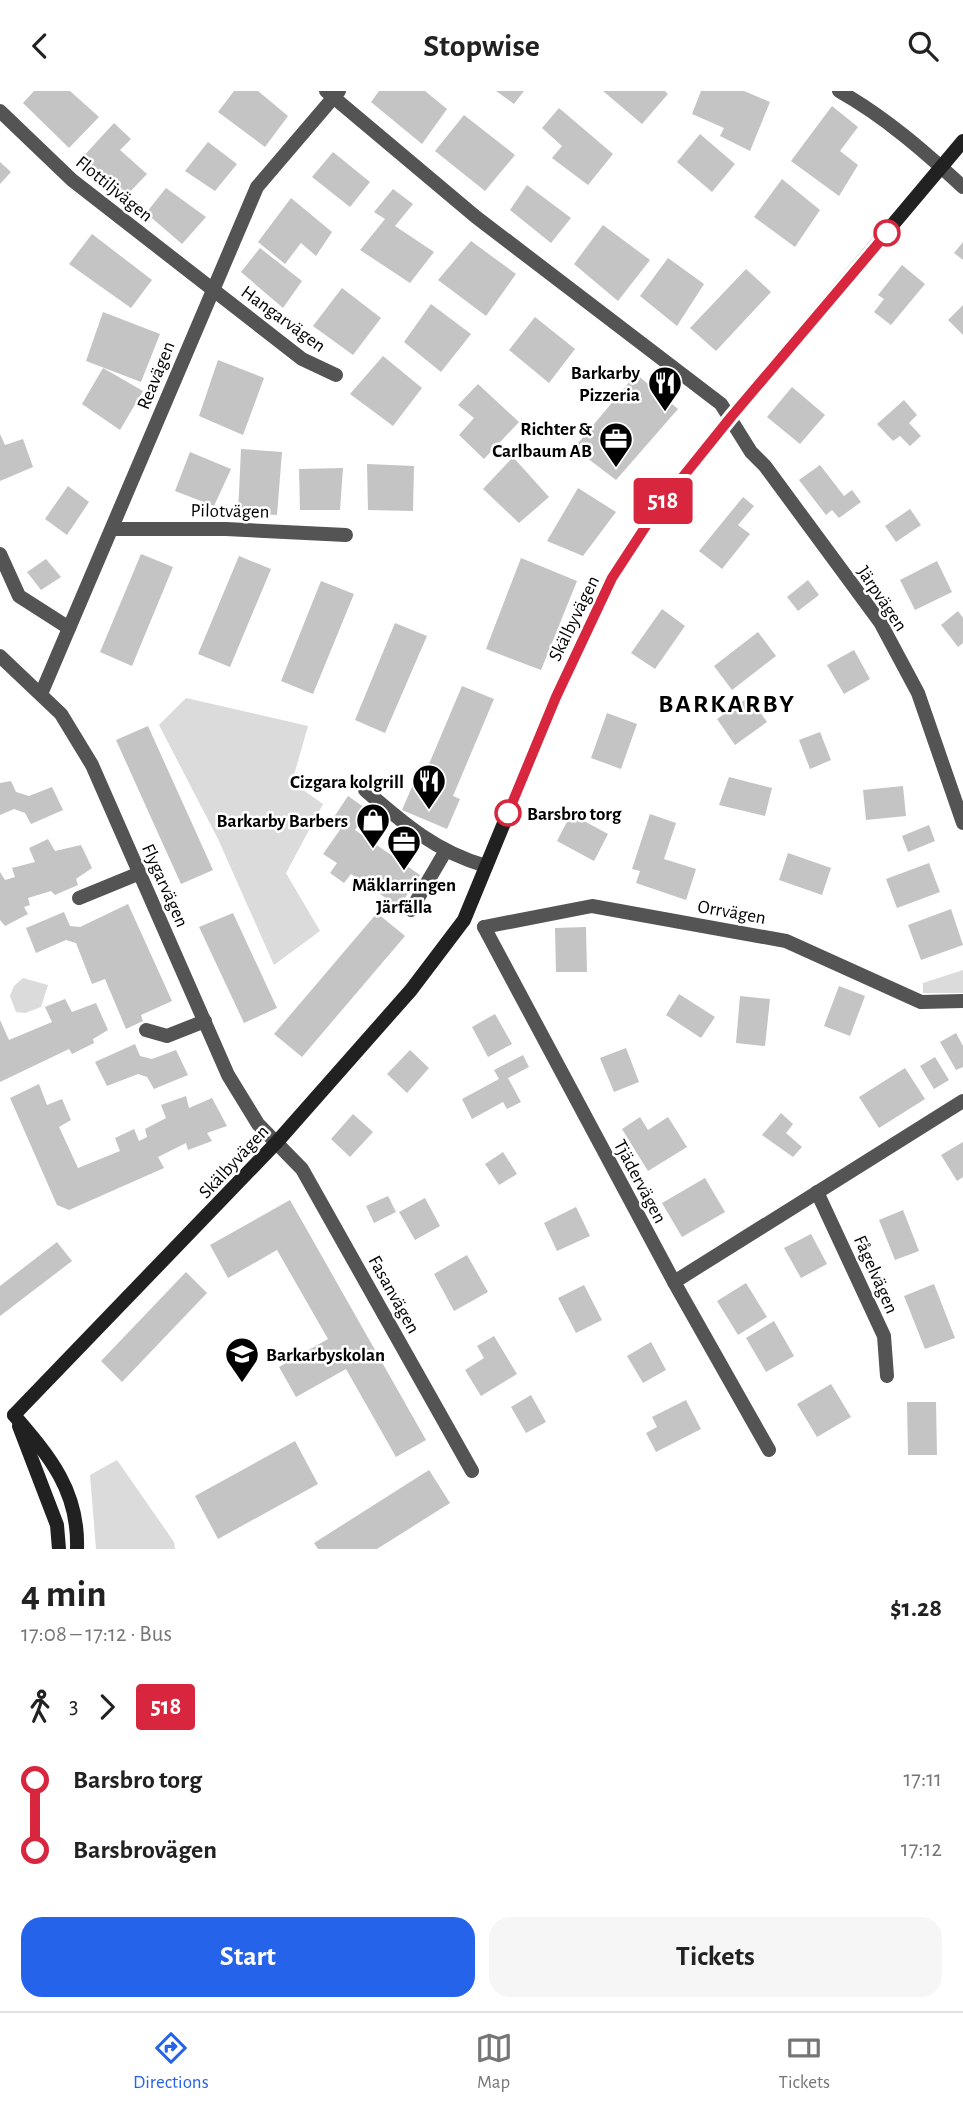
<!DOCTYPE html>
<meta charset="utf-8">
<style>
:root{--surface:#fff;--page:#f6f6f6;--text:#222;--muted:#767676;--line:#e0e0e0;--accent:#2563eb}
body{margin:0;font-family:"Alegreya Sans",sans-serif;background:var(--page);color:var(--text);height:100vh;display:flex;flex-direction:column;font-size:26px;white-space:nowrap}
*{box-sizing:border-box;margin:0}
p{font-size:23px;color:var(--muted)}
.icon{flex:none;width:38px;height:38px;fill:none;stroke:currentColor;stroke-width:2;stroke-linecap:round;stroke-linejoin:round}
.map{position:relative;height:1458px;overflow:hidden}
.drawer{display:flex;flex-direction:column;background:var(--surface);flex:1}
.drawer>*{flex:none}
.badge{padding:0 14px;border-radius:5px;font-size:24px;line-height:46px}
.map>.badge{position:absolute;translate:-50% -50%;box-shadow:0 0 0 4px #fff}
.legs{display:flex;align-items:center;gap:10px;height:77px;padding:0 21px;font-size:23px}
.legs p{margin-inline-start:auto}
.head{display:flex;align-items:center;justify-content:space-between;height:119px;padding:0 21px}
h1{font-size:38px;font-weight:700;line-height:52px}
.cta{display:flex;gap:14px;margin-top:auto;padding:14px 21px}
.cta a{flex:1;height:80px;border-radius:21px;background:var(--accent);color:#fff;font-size:28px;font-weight:700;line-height:80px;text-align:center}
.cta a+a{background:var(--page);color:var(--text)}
ul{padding:0 21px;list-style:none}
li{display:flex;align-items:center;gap:24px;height:70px;font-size:26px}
li i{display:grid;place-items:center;width:10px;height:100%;margin:0 9px;background:currentColor}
li i::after{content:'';width:18px;height:18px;margin:-9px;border:5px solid;border-radius:50%;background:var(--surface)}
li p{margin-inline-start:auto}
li:first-child i{background:linear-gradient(#0000 50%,currentColor 0)}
li:last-child i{background:linear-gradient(currentColor 50%,#0000 0)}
header{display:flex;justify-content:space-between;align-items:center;height:91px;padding:0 21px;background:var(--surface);font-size:32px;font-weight:700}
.dock{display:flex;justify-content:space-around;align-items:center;height:98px;border-top:2px solid var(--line);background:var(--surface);font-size:19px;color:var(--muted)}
.dock a{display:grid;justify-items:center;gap:4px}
.dock .current{color:var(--accent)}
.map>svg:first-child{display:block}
.green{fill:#dbdbdb}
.building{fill:#c4c4c4}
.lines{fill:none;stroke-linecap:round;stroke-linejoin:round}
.street{stroke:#545454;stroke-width:14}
.secondary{stroke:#212121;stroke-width:14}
.line-1-casing{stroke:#fff;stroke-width:16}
.line-1{stroke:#d7263d;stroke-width:10}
.stop-1-dot{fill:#fff;stroke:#d7263d;stroke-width:3.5}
.labels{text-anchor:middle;stroke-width:5;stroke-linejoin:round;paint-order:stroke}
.street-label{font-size:19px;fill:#000;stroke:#fff}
.poi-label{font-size:19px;font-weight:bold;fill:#000;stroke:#fff;text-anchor:end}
.stop-label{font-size:19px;font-weight:bold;fill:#000;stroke:#fff;text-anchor:start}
.district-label{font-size:26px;font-weight:bold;letter-spacing:2px;fill:#000;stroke:#fff}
</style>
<header><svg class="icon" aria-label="back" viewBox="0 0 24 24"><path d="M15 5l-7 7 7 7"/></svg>Stopwise<svg class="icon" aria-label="search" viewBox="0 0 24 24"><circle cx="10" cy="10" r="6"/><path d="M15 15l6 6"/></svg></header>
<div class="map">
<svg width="963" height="1458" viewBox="0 0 963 1458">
<rect width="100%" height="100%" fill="#fff"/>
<g class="green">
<path d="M186,607L308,635L292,691L323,713L286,782L320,840L274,874L218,748L159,634Z"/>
<path d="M963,879V902H923V892Z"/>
<path d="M23,887L48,894L41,916L25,922L16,921L10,905L14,895Z"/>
<path d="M117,1369L174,1451L175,1458H96L90,1384Z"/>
</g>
<g class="building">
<path d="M34,0H70L99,26L69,57L23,12Z"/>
<path d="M234,0H258L288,25L265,56L218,21Z"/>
<path d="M379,0H425L447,18L422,53L371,11Z"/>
<path d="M496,0H524L514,13Z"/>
<path d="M603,0H665L668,3L642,33Z"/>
<path d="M701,0H744L770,11L750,60L720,45L724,37L692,23Z"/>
<path d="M832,15L858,36L840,60L858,74L839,105L791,70Z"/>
<path d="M559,17L613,63L588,94L552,67L562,55L542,37Z"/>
<path d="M464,24L515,64L485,100L435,60Z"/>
<path d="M114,32L131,48L120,59L147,83L124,107L81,68Z"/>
<path d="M700,43L735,73L712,101L677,71Z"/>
<path d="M208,51L237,73L215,100L185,80Z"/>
<path d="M333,61L370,91L350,116L312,86Z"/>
<path d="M0,71L11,81L0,93Z"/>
<path d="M782,88L820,119L795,156L754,126Z"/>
<path d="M527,94L571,127L551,152L510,119Z"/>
<path d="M166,97L206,126L182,153L146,122Z"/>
<path d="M393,98L413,113L395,135L434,161L410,192L360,159L385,128L374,121Z"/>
<path d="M291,107L332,141L316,165L301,152L285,173L258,151Z"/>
<path d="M603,134L650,169L618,210L574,173Z"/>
<path d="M92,143L152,189L131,217L69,173Z"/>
<path d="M471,150L516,183L486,225L438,189Z"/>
<path d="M963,151V169L954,162Z"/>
<path d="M260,157L302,190L283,217L241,181Z"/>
<path d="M668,167L704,193L677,235L640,205Z"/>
<path d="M902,174L925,193L891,234L874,221L884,208L878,204Z"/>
<path d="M746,178L771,201L716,260L690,237Z"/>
<path d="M342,197L381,227L353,264L313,235Z"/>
<path d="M431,213L471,243L441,281L404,251Z"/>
<path d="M963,214V244L948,229Z"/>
<path d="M103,221L160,243L141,291L86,270Z"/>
<path d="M535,226L575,258L549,292L509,259Z"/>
<path d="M383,265L422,297L393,335L350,303Z"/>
<path d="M218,269L264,287L243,344L199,325Z"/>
<path d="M103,277L143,300L120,339L82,313Z"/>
<path d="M636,283L678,318L616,389L574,357Z"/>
<path d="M478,293L519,331L484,368L459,344L474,327L458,314Z"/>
<path d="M792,296L825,324L800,353L767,326Z"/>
<path d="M904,309L917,324L909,332L921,345L910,355L900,345L893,350L877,333Z"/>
<path d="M0,343L5,354L23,348L33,376L0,390Z"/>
<path d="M241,358L282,361L277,424L238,422Z"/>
<path d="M190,361L231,378L214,415L175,400Z"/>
<path d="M513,366L549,406L519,432L483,398Z"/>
<path d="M367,373L414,375L413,420L368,419Z"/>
<path d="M820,374L844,405L852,399L861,411L839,427L832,419L826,424L799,389Z"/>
<path d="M343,377L340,419H300L299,378Z"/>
<path d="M68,395L89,411L67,444L45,428Z"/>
<path d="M578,397L616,421L583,465L547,450Z"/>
<path d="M743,406L754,415L738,434L750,443L722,478L699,460Z"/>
<path d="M910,418L921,434L896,451L885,435Z"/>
<path d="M141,463L173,476L132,575L100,561Z"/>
<path d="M239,465L271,478L230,576L198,563Z"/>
<path d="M521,467L577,490L541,579L486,558Z"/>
<path d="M46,468L61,486L41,499L27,481Z"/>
<path d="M937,470L952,501L915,519L900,489Z"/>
<path d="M808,489L819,504L798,520L787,506Z"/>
<path d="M321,490L354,503L313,603L281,590Z"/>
<path d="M662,518L685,535L655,578L631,562Z"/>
<path d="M958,520L963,527V552L958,556L941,534Z"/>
<path d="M395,532L427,545L385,642L355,629Z"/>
<path d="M758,541L776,565L732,599L714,575Z"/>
<path d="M854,559L870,588L844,603L827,574Z"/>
<path d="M462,595L494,608L453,705L460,708L447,738L402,719L415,689L421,692Z"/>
<path d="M749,606L767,631L735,654L717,628Z"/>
<path d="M607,622L637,633L621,678L591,667Z"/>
<path d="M148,635L213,779L181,793L116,649Z"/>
<path d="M820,641L831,669L810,678L799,649Z"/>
<path d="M729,686L772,697L765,725L719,714Z"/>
<path d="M11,690L16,701L29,705L52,696L63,719L31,733L25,722L14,718L0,724V692Z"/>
<path d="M903,695L906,725L866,729L863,699Z"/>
<path d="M348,705L368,719L355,739L420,784L399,816L351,783L344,792L330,782L337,772L323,763L344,733L334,726Z"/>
<path d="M571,723L608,743L594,770L557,750Z"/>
<path d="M650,723L676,732L664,768L696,778L686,809L636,792L640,780L632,778Z"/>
<path d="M929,734L935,750L908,761L902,745Z"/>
<path d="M48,748L55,760L81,754L92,777L76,788L78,794L55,804L51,800L28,807L30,814L24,816L28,823L5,835L0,829V781L5,789L15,786L12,777L35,771L29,757Z"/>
<path d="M788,762L831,777L822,804L779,789Z"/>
<path d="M929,772L940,801L897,817L886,788Z"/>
<path d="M128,813L172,910L141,924L143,930L126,938L105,888L92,893L76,852L66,849L36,862L26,837L64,821L70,835L80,836Z"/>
<path d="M951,818L963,854L921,869L908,834Z"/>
<path d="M233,822L277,917L244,932L199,836Z"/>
<path d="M377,822L405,845L302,966L274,943Z"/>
<path d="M586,836L587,881H556L555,837Z"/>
<path d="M839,895L865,905L850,945L824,935Z"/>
<path d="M679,903L715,926L701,947L666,924Z"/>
<path d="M740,905L770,908L765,955L736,952Z"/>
<path d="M65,908L72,921L96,912L108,939L93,948L94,952L72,963L69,958L0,991V929L9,949L52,931L45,916Z"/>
<path d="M495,923L512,953L488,966L472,936Z"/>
<path d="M956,942L963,955V976L956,979L940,951Z"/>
<path d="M135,953L140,965L152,968L176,959L188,984L154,998L147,986L138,983L107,995L95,971Z"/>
<path d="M626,957L639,991L614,1001L600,967Z"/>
<path d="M410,959L429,977L407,1002L387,983Z"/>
<path d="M523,964L529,976L508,987L521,1011L507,1018L503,1011L472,1028L462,1008L499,988L494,979Z"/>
<path d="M935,966L949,989L934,998L920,975Z"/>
<path d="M905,977L925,1008L879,1037L859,1006Z"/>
<path d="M39,993L47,1014L62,1008L71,1029L59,1036L78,1077L120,1060L115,1047L134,1038L139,1050L147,1046L145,1038L166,1027L161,1014L186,1005L189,1017L212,1007L227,1035L207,1042L212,1050L188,1059L186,1052L158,1066L164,1077L69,1119L57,1114L10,1007Z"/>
<path d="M781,1022L793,1033L786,1042L802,1056L793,1066L762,1044Z"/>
<path d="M353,1023L373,1041L350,1066L331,1048Z"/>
<path d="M640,1026L648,1039L668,1026L687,1056L648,1080L622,1038Z"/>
<path d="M963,1051V1086L957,1090L941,1064Z"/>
<path d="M503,1061L517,1083L499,1094L485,1073Z"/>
<path d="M705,1087L725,1121L682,1146L662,1112Z"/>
<path d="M388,1105L396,1121L374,1132L366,1115Z"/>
<path d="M425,1107L440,1135L415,1149L399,1121Z"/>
<path d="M290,1109L426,1349L396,1366L346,1278L296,1306L279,1276L328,1248L277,1159L228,1187L210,1154Z"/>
<path d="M576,1116L590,1145L557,1160L544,1132Z"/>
<path d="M903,1119L919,1160L895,1169L879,1129Z"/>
<path d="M811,1143L827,1173L801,1187L784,1157Z"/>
<path d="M57,1151L72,1170L0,1225V1195Z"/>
<path d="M467,1164L488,1201L454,1220L434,1183Z"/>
<path d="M186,1181L207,1202L122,1291L101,1270Z"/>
<path d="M746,1192L767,1226L738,1244L717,1210Z"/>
<path d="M934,1193L955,1247L925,1258L904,1205Z"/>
<path d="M584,1194L602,1229L576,1242L558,1207Z"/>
<path d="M774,1230L794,1265L766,1281L746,1247Z"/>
<path d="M494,1245L517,1283L481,1305L465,1279L484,1267L477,1255Z"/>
<path d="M651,1251L666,1279L643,1292L627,1265Z"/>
<path d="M831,1293L851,1326L817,1346L797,1313Z"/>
<path d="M531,1304L546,1331L526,1342L511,1316Z"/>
<path d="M686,1309L701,1338L656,1361L646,1342L657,1336L652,1326Z"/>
<path d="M907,1311H936L937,1364H908Z"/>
<path d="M295,1350L318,1393L218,1448L195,1405Z"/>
<path d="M429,1379L450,1412L377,1458H318L314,1452Z"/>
</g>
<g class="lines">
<g class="street">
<path d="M326,0L476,126L721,313L751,361L765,375L880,531L918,602L963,732"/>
<path d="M839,0C885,26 924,60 963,96"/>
<path d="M0,20L72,89L302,268L336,284"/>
<path d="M113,438H226L346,444"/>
<path d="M0,463L19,505L69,537"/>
<path d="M0,565L61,623L92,674L228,984L258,1033L302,1078L472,1380"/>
<path d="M41,603L257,96L339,0"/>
<path d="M365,699C403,732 436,761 486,775"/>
<path d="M79,807L140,782"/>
<path d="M411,819L445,761"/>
<path d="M484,836L674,1191L769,1359"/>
<path d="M484,836L592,815L786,850L921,911L963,910"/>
<path d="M146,939L167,945L205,930"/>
<path d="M817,1101L884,1245L887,1285"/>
<path d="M674,1191L963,1010"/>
</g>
<g class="secondary">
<path d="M14,1324L276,1052L411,899L464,829L556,606L612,487L657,417L731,326L963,50"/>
<path d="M14,1324C50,1366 79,1400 77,1458"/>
<path d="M19,1335L57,1434L59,1458"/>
</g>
</g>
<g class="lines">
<g class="line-1-casing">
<path id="line-1" d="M508,722L556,606L612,487L657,418L731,326L887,142"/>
</g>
<use href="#line-1" class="line-1"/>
</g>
<defs>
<g id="restaurant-pin" transform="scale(1.75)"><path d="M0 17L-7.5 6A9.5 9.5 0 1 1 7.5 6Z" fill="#000" stroke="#fff"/><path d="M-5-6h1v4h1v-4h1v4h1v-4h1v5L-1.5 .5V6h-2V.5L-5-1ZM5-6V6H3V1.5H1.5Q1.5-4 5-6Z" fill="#fff"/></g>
<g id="office-pin" transform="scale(1.75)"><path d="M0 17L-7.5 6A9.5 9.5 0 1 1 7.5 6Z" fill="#000" stroke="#fff"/><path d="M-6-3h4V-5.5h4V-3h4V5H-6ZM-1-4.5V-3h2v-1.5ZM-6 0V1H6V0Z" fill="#fff"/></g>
<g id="shop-pin" transform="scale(1.75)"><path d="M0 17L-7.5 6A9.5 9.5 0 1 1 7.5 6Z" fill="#000" stroke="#fff"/><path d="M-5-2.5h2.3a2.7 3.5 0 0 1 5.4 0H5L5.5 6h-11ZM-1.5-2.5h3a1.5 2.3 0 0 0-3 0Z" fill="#fff"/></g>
<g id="school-pin" transform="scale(1.75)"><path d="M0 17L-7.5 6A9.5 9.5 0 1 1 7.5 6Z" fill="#000" stroke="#fff"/><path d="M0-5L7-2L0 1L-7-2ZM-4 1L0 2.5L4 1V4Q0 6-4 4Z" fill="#fff"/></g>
</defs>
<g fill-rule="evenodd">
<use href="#restaurant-pin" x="665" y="292"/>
<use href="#office-pin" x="616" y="348"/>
<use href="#restaurant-pin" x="429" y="690"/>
<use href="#shop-pin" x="373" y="729"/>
<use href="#office-pin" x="404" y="751"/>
<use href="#school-pin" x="242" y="1263"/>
</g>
<g class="stop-1-dot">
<circle cx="887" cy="142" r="12"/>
<circle cx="508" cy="722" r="12"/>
</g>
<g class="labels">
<g class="street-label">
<text transform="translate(115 97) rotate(39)" y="7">Flottiljvägen</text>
<text transform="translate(284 227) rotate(36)" y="7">Hangarvägen</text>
<text transform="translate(155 284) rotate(-68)" y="7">Reavägen</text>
<text transform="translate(230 419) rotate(1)" y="7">Pilotvägen</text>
<text transform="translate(883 507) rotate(56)" y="7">Järpvägen</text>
<text transform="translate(573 527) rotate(-64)" y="7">Skälbyvägen</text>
<text transform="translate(166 794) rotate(66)" y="7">Flygarvägen</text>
<text transform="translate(732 820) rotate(10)" y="7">Orrvägen</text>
<text transform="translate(233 1070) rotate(-47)" y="7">Skälbyvägen</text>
<text transform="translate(641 1090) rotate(62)" y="7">Tjädervägen</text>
<text transform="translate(877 1183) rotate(66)" y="7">Fågelvägen</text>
<text transform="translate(395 1203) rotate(61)" y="7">Fasanvägen</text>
</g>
<g class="poi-label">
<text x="640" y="288">Barkarby<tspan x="640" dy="22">Pizzeria</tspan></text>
<text x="592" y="344">Richter &amp;<tspan x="592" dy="22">Carlbaum AB</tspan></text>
<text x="404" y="697">Cizgara kolgrill</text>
<text x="348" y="736">Barkarby Barbers</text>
<text x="404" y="800" text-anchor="middle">Mäklarringen<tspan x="404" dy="22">Järfälla</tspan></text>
<text x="266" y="1270" text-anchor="start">Barkarbyskolan</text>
</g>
<g class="stop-label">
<text x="527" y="729">Barsbro torg</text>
</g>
<g class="district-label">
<text x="727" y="621">BARKARBY</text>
</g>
</g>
</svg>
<b class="badge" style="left:663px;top:410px;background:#d7263d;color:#fff">518</b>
</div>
<section class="drawer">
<div class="head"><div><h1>4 min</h1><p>17:08 – 17:12 · Bus</p></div><b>$1.28</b></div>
<div class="legs"><svg class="icon" aria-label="walk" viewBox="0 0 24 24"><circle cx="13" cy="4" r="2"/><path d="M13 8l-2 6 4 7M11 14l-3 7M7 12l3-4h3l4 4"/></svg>3<svg class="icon" aria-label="forward" viewBox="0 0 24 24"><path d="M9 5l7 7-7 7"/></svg><b class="badge" style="background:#d7263d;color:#fff">518</b></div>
<ul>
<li><i style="color:#d7263d"></i><b>Barsbro torg</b><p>17:11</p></li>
<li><i style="color:#d7263d"></i><b>Barsbrovägen</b><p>17:12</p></li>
</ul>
<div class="cta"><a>Start</a><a>Tickets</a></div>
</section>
<nav class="dock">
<a class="current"><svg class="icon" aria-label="directions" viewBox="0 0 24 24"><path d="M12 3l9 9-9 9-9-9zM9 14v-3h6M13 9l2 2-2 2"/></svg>Directions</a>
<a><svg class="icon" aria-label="map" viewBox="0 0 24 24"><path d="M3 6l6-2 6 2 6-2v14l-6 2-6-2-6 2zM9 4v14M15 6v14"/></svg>Map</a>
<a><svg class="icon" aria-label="tickets" viewBox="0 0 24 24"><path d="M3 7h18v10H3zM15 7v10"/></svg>Tickets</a>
</nav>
